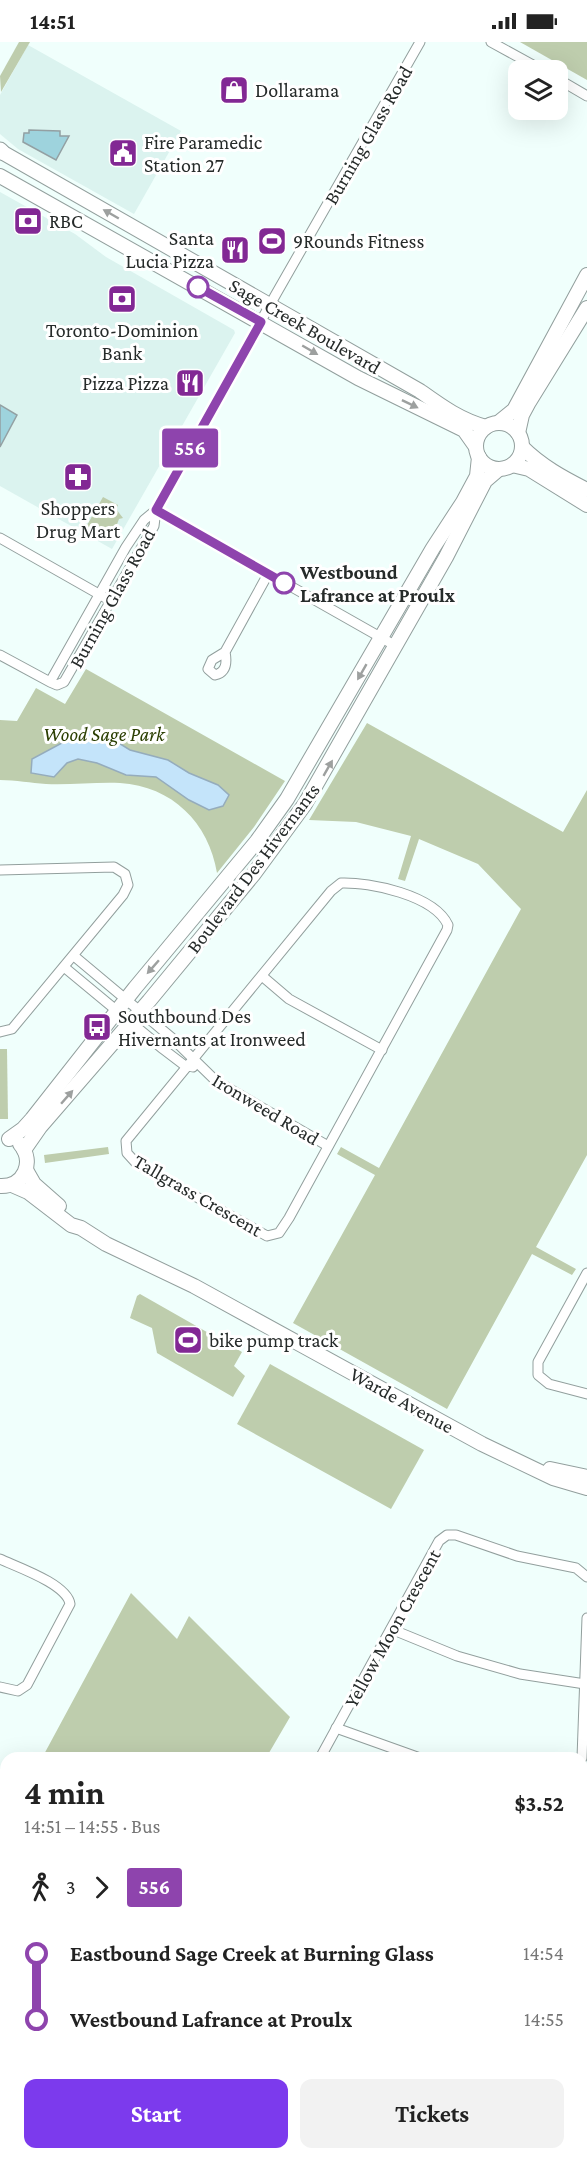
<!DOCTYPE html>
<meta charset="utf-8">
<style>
:root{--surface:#fff;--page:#f2f2f2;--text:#222;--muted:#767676;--accent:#7c3aed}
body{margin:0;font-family:"Crimson Pro",serif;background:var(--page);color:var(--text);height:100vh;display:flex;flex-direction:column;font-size:22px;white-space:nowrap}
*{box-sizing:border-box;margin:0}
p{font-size:20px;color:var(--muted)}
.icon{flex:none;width:33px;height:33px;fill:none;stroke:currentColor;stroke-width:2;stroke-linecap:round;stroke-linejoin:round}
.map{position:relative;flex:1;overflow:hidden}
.panel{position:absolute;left:0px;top:1710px;width:588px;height:408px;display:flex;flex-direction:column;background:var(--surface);border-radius:18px 18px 0 0;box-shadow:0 6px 24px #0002}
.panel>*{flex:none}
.badge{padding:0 12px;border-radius:4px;font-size:21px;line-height:39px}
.controls{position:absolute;left:508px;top:18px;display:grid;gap:12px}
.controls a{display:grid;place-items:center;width:60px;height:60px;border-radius:12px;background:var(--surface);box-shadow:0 6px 24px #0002;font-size:30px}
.map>.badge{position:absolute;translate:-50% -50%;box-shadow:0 0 0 3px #fff}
.legs{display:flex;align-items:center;gap:9px;height:66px;padding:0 24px;font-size:20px}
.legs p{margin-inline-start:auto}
.overview{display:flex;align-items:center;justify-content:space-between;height:102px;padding:0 24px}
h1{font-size:33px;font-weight:700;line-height:45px}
.cta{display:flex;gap:12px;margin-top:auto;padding:12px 24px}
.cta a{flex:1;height:69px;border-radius:12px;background:var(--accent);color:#fff;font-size:24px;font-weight:700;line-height:69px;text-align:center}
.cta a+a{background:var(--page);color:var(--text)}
ul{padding:0 24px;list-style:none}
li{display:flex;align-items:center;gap:21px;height:66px;font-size:22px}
li i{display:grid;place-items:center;width:9px;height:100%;margin:0 8px;background:currentColor}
li i::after{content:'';width:15px;height:15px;margin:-8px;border:4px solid;border-radius:50%;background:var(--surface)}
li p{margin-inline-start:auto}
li:first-child i{background:linear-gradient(#0000 50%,currentColor 0)}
li:last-child i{background:linear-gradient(currentColor 50%,#0000 0)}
.status{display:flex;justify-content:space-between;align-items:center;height:42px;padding:0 30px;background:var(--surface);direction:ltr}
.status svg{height:16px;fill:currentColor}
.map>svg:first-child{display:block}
.built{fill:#dbf3ef}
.green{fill:#becdad}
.water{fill:#c4e4fa;stroke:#95acbc;stroke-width:1.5}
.building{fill:#9ed3dd;stroke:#93a0a3;stroke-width:1.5}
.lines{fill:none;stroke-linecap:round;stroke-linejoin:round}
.street-casing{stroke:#929f9d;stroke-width:11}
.secondary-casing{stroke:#929f9d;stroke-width:16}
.primary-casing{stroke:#929f9d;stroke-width:17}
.street{stroke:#fff;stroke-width:9}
.secondary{stroke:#fff;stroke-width:14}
.primary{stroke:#fff;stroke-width:15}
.oneway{fill:#9da09f}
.line-1-casing{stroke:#fff;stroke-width:14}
.line-1{stroke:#8e44ad;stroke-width:9}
.stop-1-dot{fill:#fff;stroke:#8e44ad;stroke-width:3}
.labels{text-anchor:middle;stroke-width:6;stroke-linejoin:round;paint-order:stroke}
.poi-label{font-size:20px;fill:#262b2a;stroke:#fff;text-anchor:start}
.street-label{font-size:20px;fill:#262b2a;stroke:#fff}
.stop-label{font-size:20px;font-weight:bold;fill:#262b2a;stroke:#fff;text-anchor:start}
.park-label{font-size:20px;font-style:italic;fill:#2a3e01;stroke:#fff}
</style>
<div class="status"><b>14:51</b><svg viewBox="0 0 49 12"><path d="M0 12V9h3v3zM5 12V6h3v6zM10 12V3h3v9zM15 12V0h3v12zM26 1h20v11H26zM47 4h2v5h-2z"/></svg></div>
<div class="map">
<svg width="587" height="2118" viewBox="0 0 587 2118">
<rect width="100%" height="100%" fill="#f0fffc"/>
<g class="built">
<path d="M28,3L181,89L134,172L18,107L0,92V53Z"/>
<path d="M0,150L75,192L106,215L234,288L235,291L112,507L0,444Z"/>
</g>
<g class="green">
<path d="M19,0H30L1,50L0,34Z"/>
<path d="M520,0H587V38Z"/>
<path d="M103,455L118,463L116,467L123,476L119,477L116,485L106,486L102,494L86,485Z"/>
<path d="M86,627L285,739L254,785L217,831C209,781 172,744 120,741C96,740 71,743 46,742C31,741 16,738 0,738V678L17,679L36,646L65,662Z"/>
<path d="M367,681L563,790L587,748V1113L536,1205L576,1227L572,1233L532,1212L447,1367L293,1281L375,1133L337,1112L341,1105L379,1126L521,867L478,822L419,797L405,839L398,837L411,794L356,780L309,778Z"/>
<path d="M0,1007H7L8,1077H0Z"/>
<path d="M108,1105L109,1112L45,1121L44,1113Z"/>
<path d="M140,1252L242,1310L234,1324L245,1334L233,1355L157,1311L152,1286L130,1276L137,1254Z"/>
<path d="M270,1322L424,1408L391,1467L237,1382Z"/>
<path d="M131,1551L177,1597L189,1574L290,1675L266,1716H42Z"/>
<path d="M6,1782V2112H41L38,2118H0V1793Z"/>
</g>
<path class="water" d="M86,688L101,690L130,708L168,718L189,731L218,743L229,753L223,764L209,768L189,758L156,735L126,733L97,721L78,717L67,721L54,735L31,731L32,717Z"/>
<g class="building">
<path d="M29,88L60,89V94H69L56,118L23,100L24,91H29Z"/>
<path d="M0,363L17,373L0,405Z"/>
</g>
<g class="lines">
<g class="street-casing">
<g id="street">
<path d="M491,0L542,28"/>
<path d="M558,37L587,54"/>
<path d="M0,496L111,559"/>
<path d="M396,604L156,468L276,252L420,0"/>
<path d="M225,610L212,618L208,627L215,633C227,630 227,620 225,610L268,532"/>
<path d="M0,613L50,640L57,643L64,640L154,484L156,468L144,478L126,505L50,640"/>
<path d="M0,828L114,825L125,832L128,843L123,853L12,987L0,990"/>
<path d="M341,841C370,840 434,853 448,883L447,888L289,1176L279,1191L267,1194L137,1122L127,1111L126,1099L331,849Z"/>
<path d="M74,914L172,996L216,1039L328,1104"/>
<path d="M64,925L163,1007L184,1023L193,1025"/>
<path d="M262,934L289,957L382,1008"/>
<path d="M587,1231L538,1320V1333L549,1342L587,1352"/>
<path d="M0,1517C17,1525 67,1542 70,1562L27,1643L18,1649L0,1645"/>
<path d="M391,1587L457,1614L520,1632L585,1642"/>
<path d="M336,1686L420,1716"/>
<path d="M320,1716L439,1499L447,1493H456L517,1514L576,1526L587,1535"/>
<path d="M582,1716L587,1576"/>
<path d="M582,1781H587"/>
<path d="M582,1795H587"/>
<path d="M383,2112C407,2116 430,2118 453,2112"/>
<path d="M547,2112L554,2118"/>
<path d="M98,2118L101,2112"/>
<path d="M228,2118L231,2112"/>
<path d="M350,2118L353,2112"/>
</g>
</g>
<g class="secondary-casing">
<g id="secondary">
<path d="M0,109L420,349C441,364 460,378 486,385"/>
<path d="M0,134L358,336L464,388L476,405"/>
<path d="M498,381L514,368L587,233"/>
<circle cx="499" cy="404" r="23"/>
<path d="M518,391L522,373L529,360L587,266"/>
<path d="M522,405C541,424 563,436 587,448"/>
<path d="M512,423L529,427L587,463"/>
<path d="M9,1097L23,1087L32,1077L135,946L257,799L287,757L433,506L463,460L477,434L479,415"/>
<path d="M24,1108L40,1085L149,959L253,833L305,762L446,515L485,439L499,427"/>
<path d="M26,1128L34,1142L59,1164"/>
<path d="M12,1143L28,1150L71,1183L81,1186L106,1202L194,1244L482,1402L553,1436L587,1446"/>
<path d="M0,1144C24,1145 35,1120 20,1102"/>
<path d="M550,1427L587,1435"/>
</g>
</g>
<g class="primary-casing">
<path id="primary" d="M0,108L2,110"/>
</g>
<use href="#street" class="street"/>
<use href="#secondary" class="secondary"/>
<use href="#primary" class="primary"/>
</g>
<defs><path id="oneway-solid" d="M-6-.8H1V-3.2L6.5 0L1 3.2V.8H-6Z" transform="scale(1.5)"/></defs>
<g class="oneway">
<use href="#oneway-solid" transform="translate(111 172) rotate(-150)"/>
<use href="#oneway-solid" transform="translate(310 308) rotate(30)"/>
<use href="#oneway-solid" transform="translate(410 362) rotate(26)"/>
<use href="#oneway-solid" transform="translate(362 630) rotate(120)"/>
<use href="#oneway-solid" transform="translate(328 726) rotate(-60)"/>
<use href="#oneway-solid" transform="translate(153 925) rotate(131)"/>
<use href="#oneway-solid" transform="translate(67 1055) rotate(-49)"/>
</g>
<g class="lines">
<g class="line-1-casing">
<path id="line-1" d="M198,245L261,280L156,468L284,541"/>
</g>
<use href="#line-1" class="line-1"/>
</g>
<defs>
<g id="shop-square" transform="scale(1.5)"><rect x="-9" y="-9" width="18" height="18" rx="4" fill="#822894" stroke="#fff"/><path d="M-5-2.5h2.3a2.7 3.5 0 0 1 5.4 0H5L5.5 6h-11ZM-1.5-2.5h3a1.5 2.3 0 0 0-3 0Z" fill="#fff"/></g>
<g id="civic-square" transform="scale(1.5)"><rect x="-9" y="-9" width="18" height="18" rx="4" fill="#822894" stroke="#fff"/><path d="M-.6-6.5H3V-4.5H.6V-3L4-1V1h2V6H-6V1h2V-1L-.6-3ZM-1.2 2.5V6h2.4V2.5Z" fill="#fff"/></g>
<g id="bank-square" transform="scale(1.5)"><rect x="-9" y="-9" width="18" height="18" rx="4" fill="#822894" stroke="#fff"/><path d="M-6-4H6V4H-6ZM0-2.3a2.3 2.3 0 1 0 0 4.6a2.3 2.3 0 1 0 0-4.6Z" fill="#fff"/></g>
<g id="stadium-square" transform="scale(1.5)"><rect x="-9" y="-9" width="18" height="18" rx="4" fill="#822894" stroke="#fff"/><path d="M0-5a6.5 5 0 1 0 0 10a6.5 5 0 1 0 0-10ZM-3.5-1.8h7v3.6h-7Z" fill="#fff"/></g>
<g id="restaurant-square" transform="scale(1.5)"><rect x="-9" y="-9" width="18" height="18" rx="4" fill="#822894" stroke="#fff"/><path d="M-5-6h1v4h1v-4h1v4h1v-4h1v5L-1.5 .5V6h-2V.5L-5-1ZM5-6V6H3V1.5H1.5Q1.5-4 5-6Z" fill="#fff"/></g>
<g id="pharmacy-square" transform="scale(1.5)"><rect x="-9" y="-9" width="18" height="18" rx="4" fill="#822894" stroke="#fff"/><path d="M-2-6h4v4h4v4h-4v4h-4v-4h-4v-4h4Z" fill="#fff"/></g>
<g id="bus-square" transform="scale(1.5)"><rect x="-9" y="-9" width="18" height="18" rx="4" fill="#822894" stroke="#fff"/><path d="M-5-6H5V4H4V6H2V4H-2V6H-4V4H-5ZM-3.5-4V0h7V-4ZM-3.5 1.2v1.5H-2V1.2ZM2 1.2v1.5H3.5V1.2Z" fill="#fff"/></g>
</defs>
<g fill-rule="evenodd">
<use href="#shop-square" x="234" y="48"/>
<use href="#civic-square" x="123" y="111"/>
<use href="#bank-square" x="28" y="179"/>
<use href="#stadium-square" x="272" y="199"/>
<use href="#restaurant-square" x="235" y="208"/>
<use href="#bank-square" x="122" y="257"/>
<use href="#restaurant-square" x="190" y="341"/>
<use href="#pharmacy-square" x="78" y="435"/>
<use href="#bus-square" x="97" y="985"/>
<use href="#stadium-square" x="188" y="1298"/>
</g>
<g class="stop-1-dot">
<circle cx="198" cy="245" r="10"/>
<circle cx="284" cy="541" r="10"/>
</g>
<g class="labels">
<g class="poi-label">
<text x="255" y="55">Dollarama</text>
<text x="144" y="107">Fire Paramedic<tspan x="144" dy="23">Station 27</tspan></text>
<text x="49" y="186">RBC</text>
<text x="214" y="203" text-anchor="end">Santa<tspan x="214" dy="23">Lucia Pizza</tspan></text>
<text x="293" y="206">9Rounds Fitness</text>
<text x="122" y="295" text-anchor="middle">Toronto-Dominion<tspan x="122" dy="23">Bank</tspan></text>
<text x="169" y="348" text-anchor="end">Pizza Pizza</text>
<text x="78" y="473" text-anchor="middle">Shoppers<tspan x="78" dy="23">Drug Mart</tspan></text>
<text x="118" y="981">Southbound Des<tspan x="118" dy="23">Hivernants at Ironweed</tspan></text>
<text x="209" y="1305">bike pump track</text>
</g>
<g class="street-label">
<text transform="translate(368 93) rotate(-60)" y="7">Burning Glass Road</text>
<text transform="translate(305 284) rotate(30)" y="7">Sage Creek Boulevard</text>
<text transform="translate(112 556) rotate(-61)" y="7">Burning Glass Road</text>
<text transform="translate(253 826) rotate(-53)" y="7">Boulevard Des Hivernants</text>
<text transform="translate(266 1067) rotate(31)" y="7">Ironweed Road</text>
<text transform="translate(198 1153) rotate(30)" y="7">Tallgrass Crescent</text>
<text transform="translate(402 1358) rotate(29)" y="7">Warde Avenue</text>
<text transform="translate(392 1586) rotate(-61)" y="7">Yellow Moon Crescent</text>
</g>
<g class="stop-label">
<text x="300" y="537">Westbound<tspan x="300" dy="23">Lafrance at Proulx</tspan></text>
</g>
<g class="park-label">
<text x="104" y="699">Wood Sage Park</text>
</g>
</g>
</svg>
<div class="controls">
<a><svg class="icon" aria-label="layers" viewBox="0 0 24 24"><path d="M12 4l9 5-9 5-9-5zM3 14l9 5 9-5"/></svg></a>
</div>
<b class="badge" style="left:190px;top:406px;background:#8e44ad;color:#fff">556</b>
<section class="panel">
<div class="overview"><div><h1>4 min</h1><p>14:51 – 14:55 · Bus</p></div><b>$3.52</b></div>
<div class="legs"><svg class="icon" aria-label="walk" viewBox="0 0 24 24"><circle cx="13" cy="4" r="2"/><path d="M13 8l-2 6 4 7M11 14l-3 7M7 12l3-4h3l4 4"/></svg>3<svg class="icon" aria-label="forward" viewBox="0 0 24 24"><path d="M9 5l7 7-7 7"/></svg><b class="badge" style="background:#8e44ad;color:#fff">556</b></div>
<ul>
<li><i style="color:#8e44ad"></i><b>Eastbound Sage Creek at Burning Glass</b><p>14:54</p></li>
<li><i style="color:#8e44ad"></i><b>Westbound Lafrance at Proulx</b><p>14:55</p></li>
</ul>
<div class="cta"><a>Start</a><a>Tickets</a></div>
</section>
</div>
